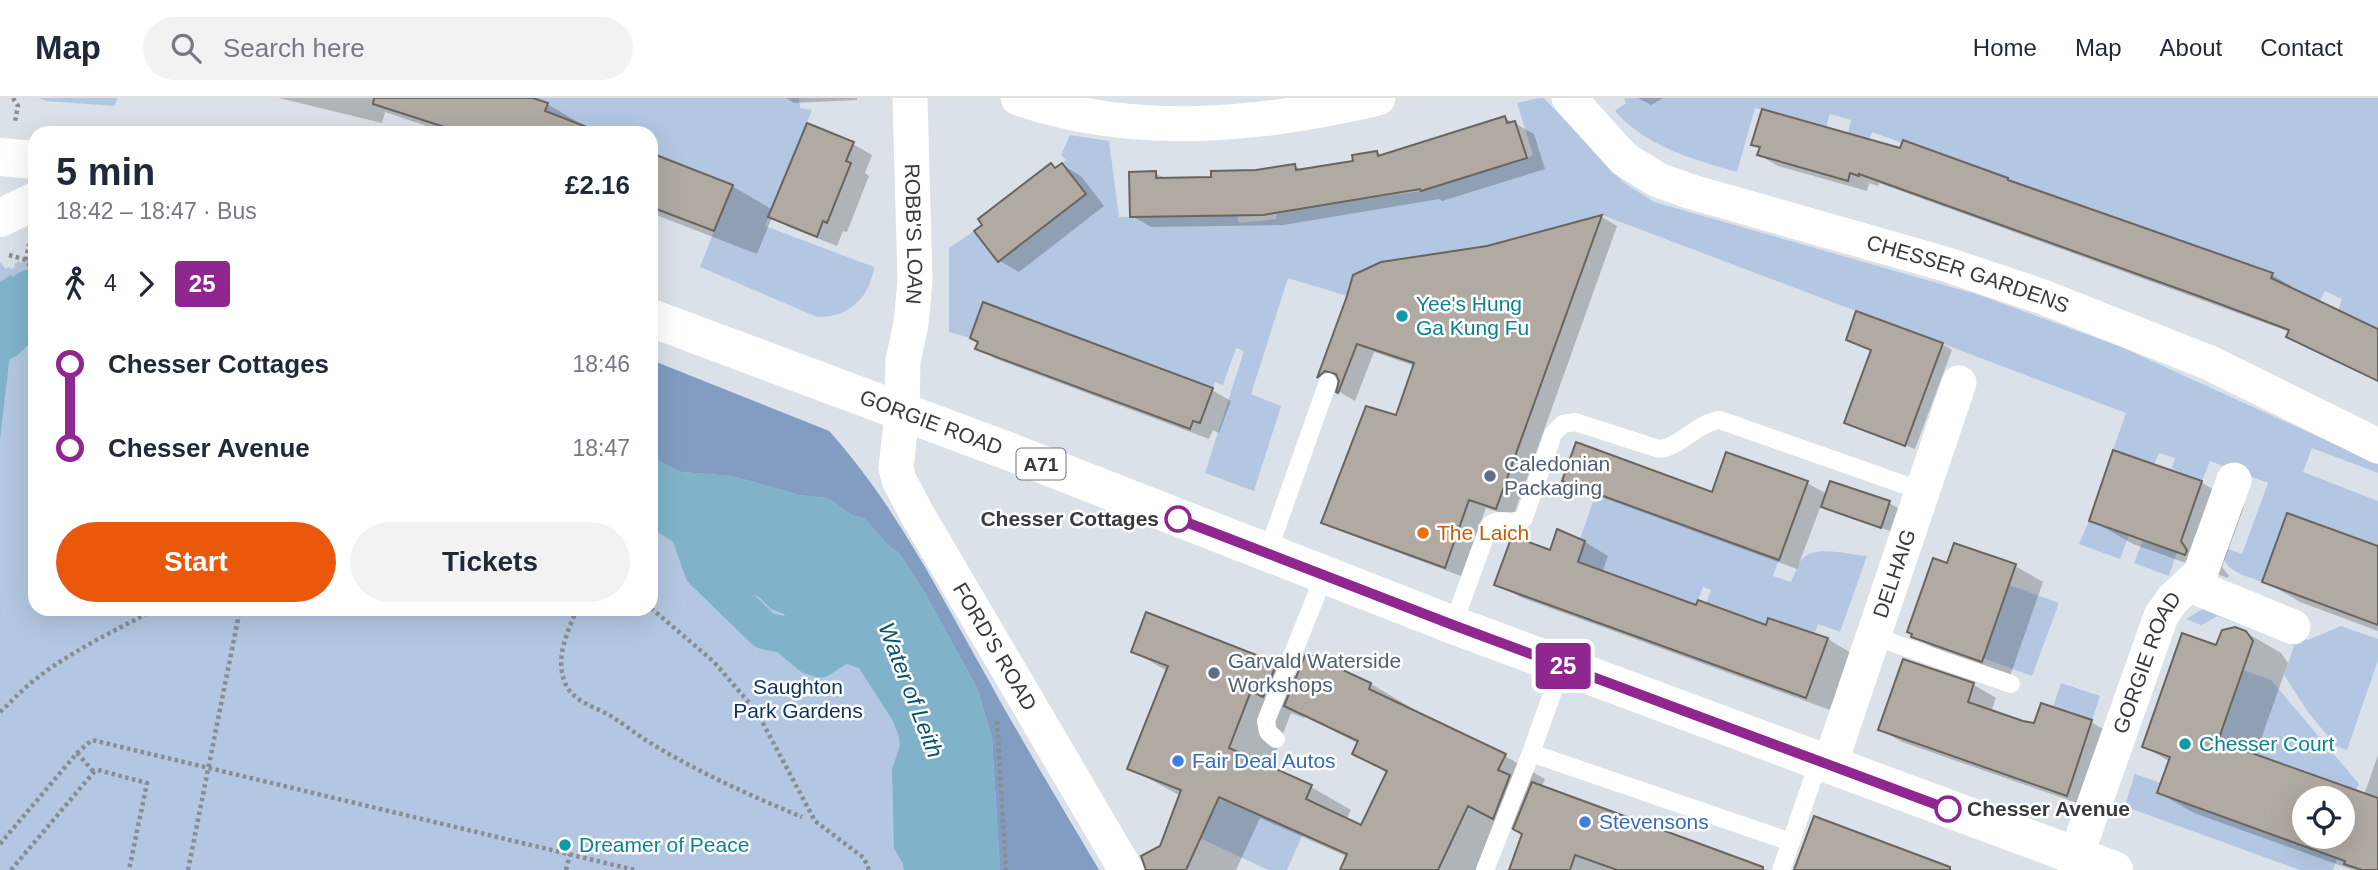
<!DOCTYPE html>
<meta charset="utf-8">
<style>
:root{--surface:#fff;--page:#f2f2f3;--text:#1f2937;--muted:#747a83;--line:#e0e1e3;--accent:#ea580c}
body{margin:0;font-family:Arial,sans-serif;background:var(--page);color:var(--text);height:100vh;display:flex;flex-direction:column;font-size:26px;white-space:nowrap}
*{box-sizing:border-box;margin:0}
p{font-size:23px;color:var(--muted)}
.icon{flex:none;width:38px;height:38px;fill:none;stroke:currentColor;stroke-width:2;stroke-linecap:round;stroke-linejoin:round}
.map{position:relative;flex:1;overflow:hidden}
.drawer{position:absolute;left:28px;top:28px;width:630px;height:490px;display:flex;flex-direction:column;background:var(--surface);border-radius:21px;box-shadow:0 7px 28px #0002}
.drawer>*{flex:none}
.badge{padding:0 14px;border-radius:5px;font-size:24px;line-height:46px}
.fabs{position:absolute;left:2292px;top:688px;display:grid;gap:14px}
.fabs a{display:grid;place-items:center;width:63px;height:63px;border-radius:50%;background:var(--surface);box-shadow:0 7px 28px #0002;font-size:35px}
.map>.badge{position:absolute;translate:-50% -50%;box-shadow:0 0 0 4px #fff}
.legs{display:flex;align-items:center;gap:10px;height:77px;padding:0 28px;font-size:23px}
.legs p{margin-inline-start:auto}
.head{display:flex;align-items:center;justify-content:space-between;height:119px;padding:0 28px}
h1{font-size:38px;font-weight:800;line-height:52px}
.button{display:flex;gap:14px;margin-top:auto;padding:14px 28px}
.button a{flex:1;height:80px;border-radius:42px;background:var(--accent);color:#fff;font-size:28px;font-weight:800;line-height:80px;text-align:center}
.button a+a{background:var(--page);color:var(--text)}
ul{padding:0 28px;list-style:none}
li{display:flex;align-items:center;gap:24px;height:84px;font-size:26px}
li i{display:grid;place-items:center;width:10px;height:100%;margin:0 9px;background:currentColor}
li i::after{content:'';width:18px;height:18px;margin:-9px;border:5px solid;border-radius:50%;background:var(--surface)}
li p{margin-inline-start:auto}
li:first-child i{background:linear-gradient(#0000 50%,currentColor 0)}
li:last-child i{background:linear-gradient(currentColor 50%,#0000 0)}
header{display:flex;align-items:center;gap:42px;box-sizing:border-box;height:98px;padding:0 35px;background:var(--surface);border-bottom:2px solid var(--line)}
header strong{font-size:33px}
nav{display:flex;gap:38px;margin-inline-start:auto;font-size:24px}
.search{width:490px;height:63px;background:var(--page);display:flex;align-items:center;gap:18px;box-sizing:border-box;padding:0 24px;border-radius:38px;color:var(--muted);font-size:26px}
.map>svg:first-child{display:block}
.green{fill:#b3c7e2}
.forest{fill:#829cc2}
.water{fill:#80b3c9}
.shadow{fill:#0003;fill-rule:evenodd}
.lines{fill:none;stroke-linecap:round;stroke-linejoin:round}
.canal{stroke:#80b3c9;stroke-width:37}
.river{stroke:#80b3c9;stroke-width:61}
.building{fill:#b0aaa3;stroke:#6a645f;stroke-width:2;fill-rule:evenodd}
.path{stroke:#898d91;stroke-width:4.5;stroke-dasharray:3.5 3.5;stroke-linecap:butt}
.service{stroke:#fff;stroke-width:18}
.minor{stroke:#fff;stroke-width:35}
.tertiary{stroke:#fff;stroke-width:38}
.primary{stroke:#fff;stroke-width:38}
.line-1-casing{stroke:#fff;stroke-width:16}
.line-1{stroke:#90268f;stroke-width:10}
.culture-dot{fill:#0f9aa8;stroke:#fff;stroke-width:2.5}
.service-dot{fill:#5c6f8a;stroke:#fff;stroke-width:2.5}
.stop-1-dot{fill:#fff;stroke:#90268f;stroke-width:3.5}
.food-dot{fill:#e8710a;stroke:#fff;stroke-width:2.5}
.shop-dot{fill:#3f7fe0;stroke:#fff;stroke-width:2.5}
.labels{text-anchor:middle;stroke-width:5;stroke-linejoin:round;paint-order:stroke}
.shield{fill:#fff;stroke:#747577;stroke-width:2}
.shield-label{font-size:19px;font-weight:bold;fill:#383a3d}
.street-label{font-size:21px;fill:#383a3d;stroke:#fff}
.culture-label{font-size:21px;fill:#0d838f;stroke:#fff;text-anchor:start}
.service-label{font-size:21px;fill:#4e5e75;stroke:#fff;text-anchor:start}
.stop-label{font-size:21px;font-weight:bold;fill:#383a3d;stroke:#fff;text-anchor:end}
.food-label{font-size:21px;fill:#c56008;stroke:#fff;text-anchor:start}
.park-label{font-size:21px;fill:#0c305f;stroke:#fff}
.shop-label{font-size:21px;fill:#366cbe;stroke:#fff;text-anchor:start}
.water-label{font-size:23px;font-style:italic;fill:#0c5269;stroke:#fff}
</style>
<header>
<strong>Map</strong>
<div class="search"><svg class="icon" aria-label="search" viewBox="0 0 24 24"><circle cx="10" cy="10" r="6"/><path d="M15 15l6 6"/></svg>Search here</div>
<nav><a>Home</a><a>Map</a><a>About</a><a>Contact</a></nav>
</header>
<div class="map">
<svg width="2378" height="772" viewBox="0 0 2378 772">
<rect width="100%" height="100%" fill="#dbe1e8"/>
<g class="green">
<path d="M39,0H117L115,8L46,3Z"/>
<path d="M533,0H799L800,10L812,12L765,128L874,169C870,200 848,220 817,219L700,169L732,87L651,55V35H601L545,13L548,5Z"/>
<path d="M1539,0H1544L1623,84L1654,104L1979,197L2121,249L2378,366V375L2312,350L2303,374L2378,403V448L2287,415L2262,484C2239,475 2224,474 2220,448L2242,456L2268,385L2210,363L2202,383L2171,372L2175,360L2159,355L2154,366L2113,352L2126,315L1602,117L1487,148L1381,164L1353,177L1347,198L1288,180L1251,296L1281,308L1254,393L1205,375L1244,253L1236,250L1223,287L1215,284L1213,290L983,205L970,240L949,234V150L974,133L999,164L1086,97L1062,65L1066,62L1061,57L1070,37L1109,43L1119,119L1237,117L1239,125L1276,121L1277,114L1421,93L1527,60L1533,57L1517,5Z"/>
<path d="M1626,0H2378V231L2338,212L2342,201L2325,193L2320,203L2299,194L2259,211L2272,175L2035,92L1904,42L1902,45L1872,34L1869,42L1848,36L1851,22L1830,16L1826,29L1755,10L1737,74C1694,62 1645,48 1615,13L1626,5L1624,1Z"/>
<path d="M35,156V511H651V262L829,333L873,389L1099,772H0V164L6,171L9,169L11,171L15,169L14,166L19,163L21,165Z"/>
<path d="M1596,395L1779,462L1773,478L1791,484C1795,476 1797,465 1804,459C1819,447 1850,457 1867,458L1840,534L1818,526L1809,551L1775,522L1768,520L1764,532C1742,518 1730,513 1704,510L1711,492L1703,489L1696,507L1578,464L1584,446L1579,444Z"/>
<path d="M2089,423L2129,437L2120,461L2079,446Z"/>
<path d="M2143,442L2177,454L2169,478L2134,465Z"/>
<path d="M2009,487L2059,505L2032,578L1983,560Z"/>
<path d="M2213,505L2308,542L2341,528L2378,541V562L2347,652L2336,648L2308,614L2284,577L2294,548L2218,518L2201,527L2186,521Z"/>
<path d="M2243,572L2271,582L2359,686L2356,692L2218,643Z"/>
<path d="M2061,585L2100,598L2092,622L2053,609Z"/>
<path d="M2135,676L2161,685L2157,696L2337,760L2333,772H2300L2132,711L2126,704Z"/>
<path d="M1220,699L1303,736L1287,772H1268L1200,740Z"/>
</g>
<path class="forest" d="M651,262L829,333C895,406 941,498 989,583C1024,647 1062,709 1099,772H1000L992,640L978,592L925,495L899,455L889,448L865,421L852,417L828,400L799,397L732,378L681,374L651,359Z"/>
<g class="water">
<path d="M11,177L35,215V237L10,256L0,342V184Z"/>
<path d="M651,359L681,374L732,378L799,397L828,400L852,417L865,420L889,448L899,455L925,495L978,592L992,640L1000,772H904L903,766L894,750L892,671L900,648L899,639L893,623L859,570L826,559L791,528L790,523L787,522L784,516L771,511L760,500L726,480L716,465L693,464L690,465L691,469L686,466L674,444L651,430Z"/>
</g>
<g class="shadow">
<path d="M279,0H527L547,6L597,35H447L385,14L382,25Z"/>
<path d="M786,0H857V2L794,5Z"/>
<path d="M1638,0H1663L1651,7Z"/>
<path d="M1505,20L1534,36L1545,71L1442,103L1439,101L1283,127L1151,129L1132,118L1155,75L1166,81H1213L1295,68L1304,73L1355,65L1377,54L1383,58Z"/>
<path d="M853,46L872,57L865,75L869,78L847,134L843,133L837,148L789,129L772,119L757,156L651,115V56L732,88L773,112Z"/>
<path d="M1753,46L2007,82L2017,87L2272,177L2291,188L2290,191L2378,233V283L2307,249L2288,239L2290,234L1879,85L1878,88L1869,85L1867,93L1778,68L1759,57L1761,51Z"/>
<path d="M1051,67L1057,70L1062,67L1081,78L1104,108L1019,174L1000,163L976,134Z"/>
<path d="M1602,119L1617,128L1513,419L1486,410L1461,478L1340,433L1324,424L1397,319L1415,268L1374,254L1355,303L1338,293L1341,283L1335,288L1320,279L1349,199L1487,150Z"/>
<path d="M1848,242L1942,246L1952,252L1915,351L1847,324L1873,253Z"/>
<path d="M977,250L1212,292L1231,303L1219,335L1213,332L1209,341L996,261Z"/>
<path d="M2114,354L2202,385L2244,409L2222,469L2229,478L2228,480L2133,446L2091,422Z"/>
<path d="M1564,382L1713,396L1807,385L1827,396L1889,405L1898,410L1890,433L1833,414L1821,407L1797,471L1582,392Z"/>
<path d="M1558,434L1585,444L1608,458L1602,475L1697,509L1767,529L1769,522L1828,541L1851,555L1830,612L1520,499L1497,486L1551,454Z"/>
<path d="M2378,450V533L2300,504L2264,483Z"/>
<path d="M1948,468H2015L2043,484L2010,578L1941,554L1913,538Z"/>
<path d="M2245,534L2281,555L2288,565L2255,658L2364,697L2378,657V772H2353L2194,715L2159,695L2170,664L2144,648L2218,549ZM2305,700H2343V738H2305Z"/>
<path d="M1133,553L1276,567L1298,579L1371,586L1410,609L1409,612L1505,658L1545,681L1541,690L1767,772H1511L1524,737L1509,730L1488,772H1342L1348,759L1260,720L1236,772H1148L1161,749L1181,698L1129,670L1167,573ZM1291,615L1304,620L1305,618L1359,646L1355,656L1388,675L1362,730L1346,722L1351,712L1311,689L1270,670Z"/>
<path d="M1904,563L1974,587L1996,600L1991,614L2035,627L2091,624L2113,637L2089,709L1902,644L1880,631Z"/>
</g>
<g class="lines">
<path class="canal" d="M698,417L691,439L703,473L765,533L786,537L811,558L820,561L866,531"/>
<path class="river" d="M0,232L21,210L35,201"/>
</g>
<g class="building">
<path d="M374,0H533L548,5L545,13L597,33L463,35L373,6Z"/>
<path d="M1762,11L1900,50L1903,42L2008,80V82L2273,175L2271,180L2378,231V283L2286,239L2289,232L2204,200L1859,76V78L1850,75L1848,83L1757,57L1760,49L1751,47Z"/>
<path d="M1505,18L1507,25L1515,23L1527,60L1421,93L1420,91L1263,117L1130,119L1129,74L1156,73V80L1211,79V73L1256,72L1295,66L1296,72L1353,63L1352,57L1377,53L1378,58Z"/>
<path d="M807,25L854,44L846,63L851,65L827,125L823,123L817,139L768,119Z"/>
<path d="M651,55L733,87L714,133L651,109Z"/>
<path d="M1051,65L1055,70L1062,65L1086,96L998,164L974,133L982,127L978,121Z"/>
<path d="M1602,117L1496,411L1469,402L1445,470L1321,425L1366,308L1396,317L1414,265L1357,246L1338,295L1336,294L1339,283L1336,276L1325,273L1317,280L1347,198L1353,177L1381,164L1487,148Z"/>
<path d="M983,204L1213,290L1200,325L1193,323L1190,331L975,251L978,244L970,240Z"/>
<path d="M1856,213L1943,245L1905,348L1844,325L1871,252L1846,242Z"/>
<path d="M1576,344L1712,394L1726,354L1808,383L1779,462L1562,383Z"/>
<path d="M2113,352L2202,383L2181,443L2187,452L2185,457L2089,423Z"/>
<path d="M1830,383L1890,403L1881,430L1821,409Z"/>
<path d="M2287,415L2378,448V527L2262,484Z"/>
<path d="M1557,431L1585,443L1578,464L1696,507L1698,502L1766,527L1768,520L1828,540L1806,600L1494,487L1512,438L1550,452Z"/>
<path d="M1954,445L2016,466L1982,564L1911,539L1912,536L1907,534L1933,460L1947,465Z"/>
<path d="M1146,514L1277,565L1263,599L1251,593L1229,650L1312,687L1306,701L1361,727L1387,673L1352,656L1358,643L1284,608L1306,555L1371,585L1369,591L1506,656L1498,672L1510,677L1493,721L1468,708L1438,772H1340L1347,756L1219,699L1186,772H1146L1141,758L1160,748L1181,692L1127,671L1168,568L1131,554Z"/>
<path d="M2235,529L2246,533L2253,543L2218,643L2378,700V772H2362L2344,766L2345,763L2157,695L2170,659L2142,649L2182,535L2216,547L2222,532ZM2305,700H2343V738H2305Z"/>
<path d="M1903,561L1974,585L1968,604L2023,623L2034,625L2041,605L2092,622L2067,698L1878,632Z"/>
<path d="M1532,684L1763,769V772H1617L1575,757L1570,772H1509L1522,736L1513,731Z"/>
<path d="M1814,718L1950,769V772H1794Z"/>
</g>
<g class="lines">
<g class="path">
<path d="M13,0L18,8L15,23"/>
<path d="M9,157L26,162L35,176"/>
<path d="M26,162L29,146"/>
<path d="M651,510L714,564L757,614L815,723L864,760L869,772"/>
<path d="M577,511C567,535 554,562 566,587C573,603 595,609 609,617C621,624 632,633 644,641C693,672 749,697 802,719"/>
<path d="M0,614C11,604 21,593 32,584C69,554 114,533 156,511"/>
<path d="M997,623L1006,772"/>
<path d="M77,655L94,674"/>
<path d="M0,746L77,655L92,642L635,772"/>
<path d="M11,772L94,674L98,672L147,685L129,772"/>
<path d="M188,772L240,511"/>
<path d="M566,772L570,756"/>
</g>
<g class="service">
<path d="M1267,456L1328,284"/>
<path d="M1453,527L1489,428C1499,417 1512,429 1524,420L1553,336L1563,326L1575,324L1659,351C1683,348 1696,325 1720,322L1922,393"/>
<path d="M1873,538L2011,586"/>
<path d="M1562,568L1531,655L1791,744"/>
<path d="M1276,641L1268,634L1266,623L1324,478"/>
<path d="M1485,772L1531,655"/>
<path d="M1781,772L1819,663"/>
</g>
<g class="minor">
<path id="s1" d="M910,0L915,183L911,226L903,263L902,316L896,370L899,382L917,416L1126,772"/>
<path d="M1018,0C1134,40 1260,28 1378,0"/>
<path id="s2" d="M1569,0L1624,61L1658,82L1692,94L1945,166L2043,199L2210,265L2378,348"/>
<path d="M2190,487L2293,529"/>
<path id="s3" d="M1830,666L1959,285"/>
<path id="s4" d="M2076,758L2161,518L2173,501L2200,476L2234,382"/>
</g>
<path class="tertiary" d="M0,120L35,103"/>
<g class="primary">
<path d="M0,59L35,62"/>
<path id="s5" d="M651,220L1013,355L1453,527L2114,772"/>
</g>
</g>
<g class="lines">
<g class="line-1-casing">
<path id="line-1" d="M1178,421L1453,527L1948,711"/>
</g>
<use href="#line-1" class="line-1"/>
</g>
<g class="culture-dot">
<circle cx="1402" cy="218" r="7"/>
<circle cx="2185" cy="646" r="7"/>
<circle cx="565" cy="747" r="7"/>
</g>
<g class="service-dot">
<circle cx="1490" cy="378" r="7"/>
<circle cx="1214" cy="575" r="7"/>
</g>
<g class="stop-1-dot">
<circle cx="1178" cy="421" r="12"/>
<circle cx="1948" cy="711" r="12"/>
</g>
<circle class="food-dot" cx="1423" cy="435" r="7"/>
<g class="shop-dot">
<circle cx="1178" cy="663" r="7"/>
<circle cx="1585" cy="724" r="7"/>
</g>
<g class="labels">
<rect class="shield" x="1016.5" y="350.5" width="49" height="31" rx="5"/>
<g class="shield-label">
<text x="1041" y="373">A71</text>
</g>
<g class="street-label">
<text dy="7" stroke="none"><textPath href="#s1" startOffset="136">ROBB'S LOAN</textPath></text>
<text dy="7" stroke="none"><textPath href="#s2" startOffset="446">CHESSER GARDENS</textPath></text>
<text dy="7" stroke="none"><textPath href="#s5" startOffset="299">GORGIE ROAD</textPath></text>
<text dy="7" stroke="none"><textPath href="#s3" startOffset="201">DELHAIG</textPath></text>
<text dy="7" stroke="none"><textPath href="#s1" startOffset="576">FORD'S ROAD</textPath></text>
<text dy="7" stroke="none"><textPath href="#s4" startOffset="206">GORGIE ROAD</textPath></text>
</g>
<g class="culture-label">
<text x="1416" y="213">Yee's Hung<tspan x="1416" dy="24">Ga Kung Fu</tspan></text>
<text x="2199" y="653">Chesser Court</text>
<text x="579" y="754">Dreamer of Peace</text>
</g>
<g class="service-label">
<text x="1504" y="373">Caledonian<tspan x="1504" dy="24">Packaging</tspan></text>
<text x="1228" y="570">Garvald Waterside<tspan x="1228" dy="24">Workshops</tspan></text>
</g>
<g class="stop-label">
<text x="1159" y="428">Chesser Cottages</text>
<text x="1967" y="718" text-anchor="start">Chesser Avenue</text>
</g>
<g class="food-label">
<text x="1437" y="442">The Laich</text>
</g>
<g class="park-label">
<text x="798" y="596">Saughton<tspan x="798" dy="24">Park Gardens</tspan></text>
</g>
<g class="shop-label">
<text x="1192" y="670">Fair Deal Autos</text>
<text x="1599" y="731">Stevensons</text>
</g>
<g class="water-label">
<text transform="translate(911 592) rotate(69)" y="8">Water of Leith</text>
</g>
</g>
</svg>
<div class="fabs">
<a><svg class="icon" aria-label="locate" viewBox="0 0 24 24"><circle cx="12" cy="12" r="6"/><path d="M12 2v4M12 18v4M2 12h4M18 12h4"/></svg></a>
</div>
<b class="badge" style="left:1563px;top:568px;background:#90268f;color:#fff">25</b>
<section class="drawer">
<div class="head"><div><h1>5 min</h1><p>18:42 – 18:47 · Bus</p></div><b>£2.16</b></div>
<div class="legs"><svg class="icon" aria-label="walk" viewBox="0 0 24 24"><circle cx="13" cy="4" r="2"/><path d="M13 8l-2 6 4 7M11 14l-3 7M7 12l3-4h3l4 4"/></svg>4<svg class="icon" aria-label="forward" viewBox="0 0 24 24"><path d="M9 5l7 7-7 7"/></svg><b class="badge" style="background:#90268f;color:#fff">25</b></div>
<ul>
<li><i style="color:#90268f"></i><b>Chesser Cottages</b><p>18:46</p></li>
<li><i style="color:#90268f"></i><b>Chesser Avenue</b><p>18:47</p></li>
</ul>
<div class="button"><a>Start</a><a>Tickets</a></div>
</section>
</div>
